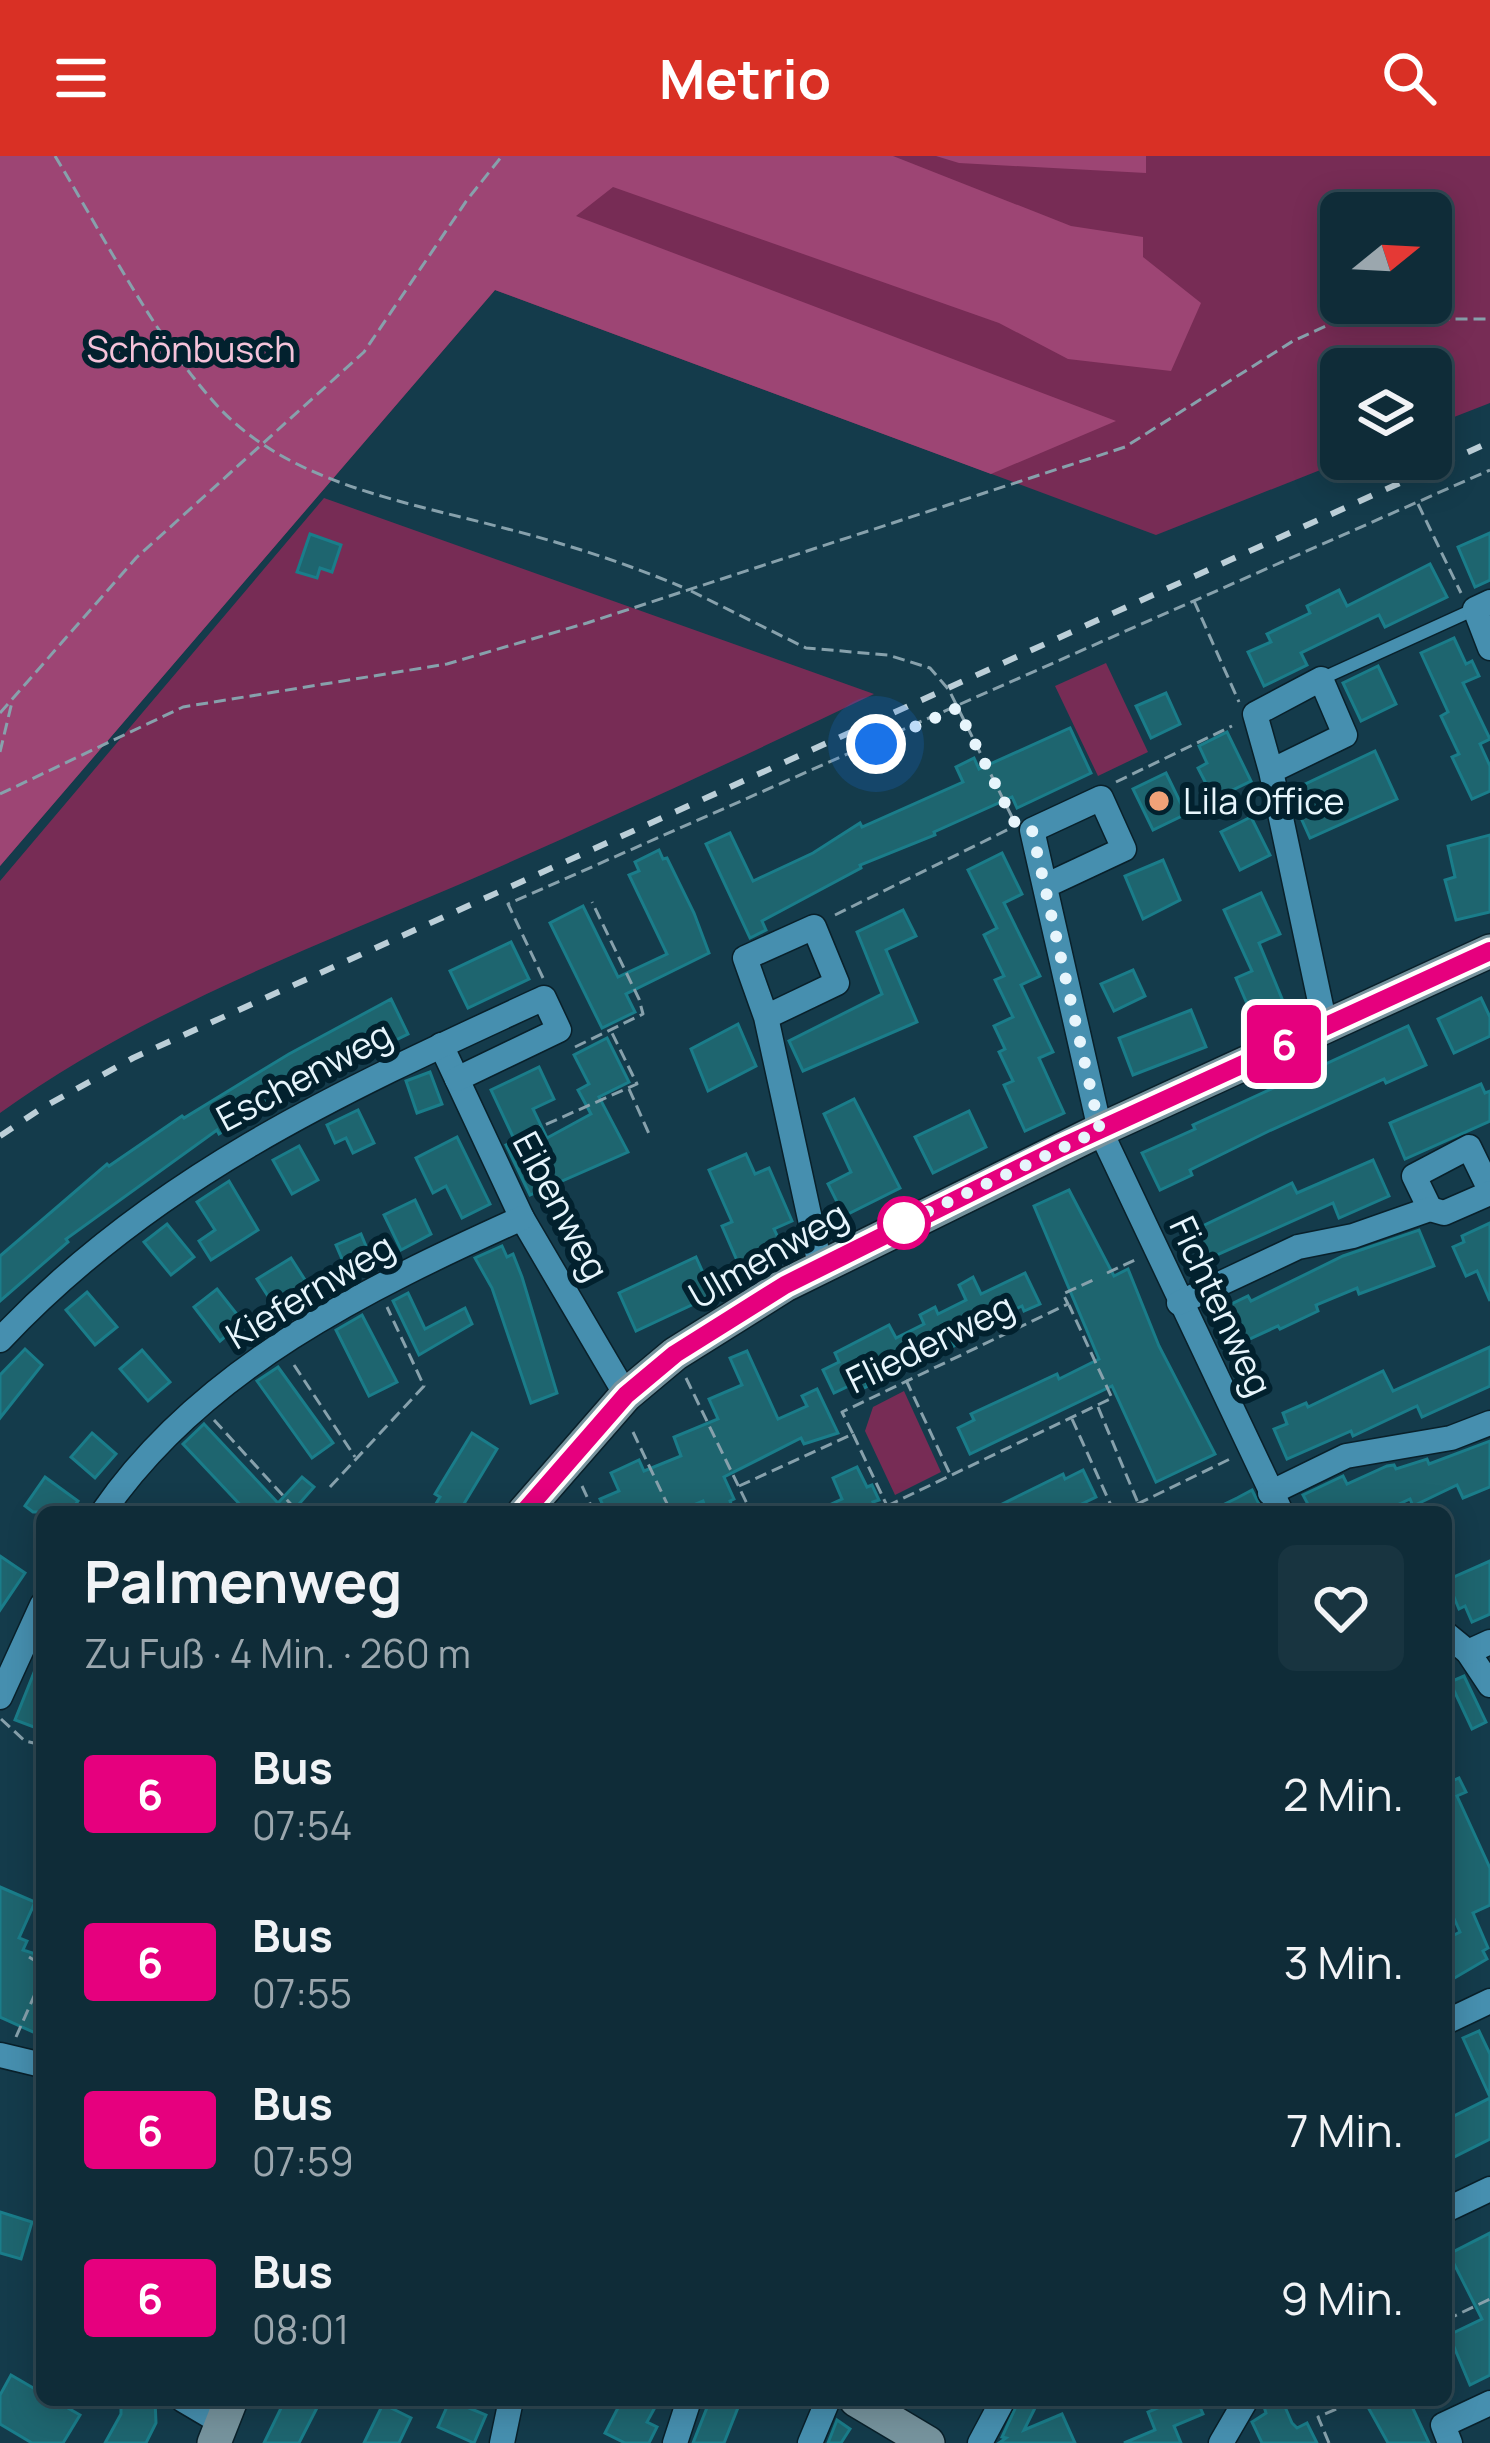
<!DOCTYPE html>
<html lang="de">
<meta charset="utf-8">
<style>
:root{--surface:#0f2c38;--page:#183440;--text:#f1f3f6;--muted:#9ba7ae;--line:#2f4853;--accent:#d93025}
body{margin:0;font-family:Manrope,sans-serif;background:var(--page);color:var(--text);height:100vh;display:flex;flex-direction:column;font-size:45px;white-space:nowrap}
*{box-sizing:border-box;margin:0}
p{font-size:39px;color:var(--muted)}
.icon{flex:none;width:66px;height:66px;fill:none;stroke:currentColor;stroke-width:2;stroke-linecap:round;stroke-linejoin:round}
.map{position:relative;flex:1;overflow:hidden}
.sheet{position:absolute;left:36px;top:1350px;width:1416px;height:900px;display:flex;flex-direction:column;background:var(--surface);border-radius:18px;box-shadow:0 6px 30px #0003,0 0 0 3px var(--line)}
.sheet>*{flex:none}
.badge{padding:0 24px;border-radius:9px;font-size:42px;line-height:78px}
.needle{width:78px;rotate:72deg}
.buttons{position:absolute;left:1320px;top:36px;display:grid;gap:24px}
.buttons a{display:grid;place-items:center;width:132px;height:132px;border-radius:18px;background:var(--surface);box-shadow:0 6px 30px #0003,0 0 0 3px var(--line);font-size:60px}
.you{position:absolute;width:60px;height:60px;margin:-30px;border:9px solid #fff;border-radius:50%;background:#1a73e8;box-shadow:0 0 0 18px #1a73e833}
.map>.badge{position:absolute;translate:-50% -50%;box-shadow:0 0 0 6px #fff}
.round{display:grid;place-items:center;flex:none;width:126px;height:126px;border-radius:18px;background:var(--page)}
.overview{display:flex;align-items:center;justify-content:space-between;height:204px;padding:0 48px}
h1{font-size:57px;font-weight:700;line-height:90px}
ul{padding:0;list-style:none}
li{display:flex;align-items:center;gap:36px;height:168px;padding:0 48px}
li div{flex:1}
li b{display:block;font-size:45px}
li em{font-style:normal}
li .badge{min-width:132px;font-weight:700;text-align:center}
header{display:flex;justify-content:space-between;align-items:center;height:156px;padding:0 48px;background:var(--accent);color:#fff;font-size:54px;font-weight:700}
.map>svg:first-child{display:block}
.green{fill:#772c55;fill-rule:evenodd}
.forest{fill:#9d4574}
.building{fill:#1e656f;stroke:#1a7d8a;stroke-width:3}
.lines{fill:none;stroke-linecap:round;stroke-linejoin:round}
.lane-casing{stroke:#09202a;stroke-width:15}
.street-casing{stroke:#09202a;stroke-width:27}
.secondary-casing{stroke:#09202a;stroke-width:36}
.path{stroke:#87a1ac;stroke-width:3;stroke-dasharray:12 6;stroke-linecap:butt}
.lane{stroke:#468faf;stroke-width:12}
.street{stroke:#468faf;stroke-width:24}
.secondary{stroke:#76939d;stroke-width:33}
.rail{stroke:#bccfd8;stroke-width:6;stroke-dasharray:15 15;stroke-linecap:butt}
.line-casing{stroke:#fff;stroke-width:27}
.line{stroke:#e6007e;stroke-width:18}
.walk{stroke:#e7f5fc;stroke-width:12;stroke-dasharray:0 21.6}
.poi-dot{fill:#f0a278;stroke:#02212e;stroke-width:4.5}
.stop-dot{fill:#fff;stroke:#e6007e;stroke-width:6}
.labels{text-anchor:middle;stroke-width:12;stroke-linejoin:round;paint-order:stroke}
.park-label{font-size:36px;fill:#f5c3da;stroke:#02212e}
.poi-label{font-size:36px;fill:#e7f5fc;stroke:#02212e;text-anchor:start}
.street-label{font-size:36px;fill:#e7f5fc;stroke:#02212e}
</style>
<header><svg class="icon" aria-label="menu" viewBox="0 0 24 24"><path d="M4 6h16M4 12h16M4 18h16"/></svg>Metrio<svg class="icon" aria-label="search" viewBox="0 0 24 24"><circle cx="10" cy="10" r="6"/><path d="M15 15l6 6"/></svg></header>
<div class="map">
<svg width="1490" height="2287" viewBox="0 0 1490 2287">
<rect width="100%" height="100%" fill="#143b4b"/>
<g class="green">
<path d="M0,0H1490V247L1431,270V213H1341V303H1348L1156,379L495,134L0,710ZM1341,57H1431V147H1341Z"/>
<path d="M324,342L874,538C736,604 598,668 458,729C301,796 139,857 0,957V725Z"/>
<path d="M1106,507L1148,596L1098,620L1055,530Z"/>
<path d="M904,1235L941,1316L895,1339L865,1275L873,1251Z"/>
</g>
<g class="forest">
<path d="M0,0H893L1071,70L1143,81V101L1201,147L1171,215L1068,203L999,167L613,31L576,60L1116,265L991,318L495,134L0,710Z"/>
<path d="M936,0H1146V17L959,7Z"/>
</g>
<g class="building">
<path d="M1490,377V424L1475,431L1458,391Z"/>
<path d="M310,378L341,389L332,416L320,412L317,422L297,416Z"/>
<path d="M1430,408L1447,441L1385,471L1379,459L1301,497L1307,509L1264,530L1248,496L1271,486L1267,478L1310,457L1307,450L1339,434L1347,450Z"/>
<path d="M1454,482L1466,508L1472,505L1479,520L1463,527L1490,583L1480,588L1490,610V635L1472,643L1452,601L1459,598L1441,560L1448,556L1421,497Z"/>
<path d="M1378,510L1396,548L1361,565L1343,527Z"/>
<path d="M1166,537L1180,568L1151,582L1136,550Z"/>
<path d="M1070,572L1091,617L1017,652L1012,641L934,676L935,679L860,709L861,712L762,765L766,774L750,782L706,688L730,677L753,725L813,697L860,667L862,671L963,626L956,611L974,602L979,613Z"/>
<path d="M1227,576L1251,625L1214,643L1198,612L1207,607L1199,590Z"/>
<path d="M1375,595L1397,643L1310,682L1297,653L1307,648L1299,631Z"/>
<path d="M1166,617L1186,658L1153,674L1133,633Z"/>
<path d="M1251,661L1270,699L1240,714L1221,676Z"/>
<path d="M1490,679V756L1456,764L1445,724L1455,721L1448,690Z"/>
<path d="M659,694L663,703L667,702L694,757L709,797L626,838L635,856L602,872L550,767L583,750L618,821L667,798L629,719L639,715L635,706Z"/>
<path d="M1002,697L1022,738L1004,747L1040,820L1021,829L1053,896L1039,902L1064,957L1025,975L1004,929L1013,925L999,896L1005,893L994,870L1013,861L995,824L1004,820L984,779L997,772L968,714Z"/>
<path d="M1163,704L1180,744L1143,763L1125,720Z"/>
<path d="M1261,737L1280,778L1259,787L1285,850L1254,864L1236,822L1252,815L1224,754Z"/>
<path d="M903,754L916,780L886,794L917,866L803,915L789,885L882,838L857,776Z"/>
<path d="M511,786L529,823L468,852L450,815Z"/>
<path d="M1133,814L1145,840L1114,855L1101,828Z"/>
<path d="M1481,842L1490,861V880L1454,897L1438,863Z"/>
<path d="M391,843L408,878L286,938L219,978L217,974L66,1083L68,1086L0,1145V1100L107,1008L109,1010L182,960L184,962L289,898Z"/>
<path d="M1191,854L1206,891L1133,919L1119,882Z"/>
<path d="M738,868L756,910L708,935L691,893Z"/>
<path d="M1408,870L1426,909L1386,927L1384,923L1269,975L1190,1014L1192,1019L1160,1034L1142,997L1195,973L1193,969Z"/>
<path d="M607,882L629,926L599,941L628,996L530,1039L506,989L515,985L491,934L539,911L554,943L533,953L547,982L591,958L578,934L589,928L574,899Z"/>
<path d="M430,916L442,948L417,957L406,925Z"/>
<path d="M1481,928L1485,937L1490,935V965L1405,1003L1390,967Z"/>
<path d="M854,943L900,1032L844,1060L828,1028L851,1016L824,958Z"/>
<path d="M358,954L374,987L353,997L346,982L335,987L327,969Z"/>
<path d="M969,955L986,991L933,1017L915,981Z"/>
<path d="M457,981L490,1048L462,1062L446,1030L433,1037L416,1002Z"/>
<path d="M299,990L318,1024L292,1038L273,1004Z"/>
<path d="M746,998L755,1018L769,1012L792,1065L774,1073L782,1090L739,1109L722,1070L732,1066L709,1014Z"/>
<path d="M1373,1004L1389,1040L1339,1062L1333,1047L1201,1106L1188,1077L1292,1027L1297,1037Z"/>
<path d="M229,1025L258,1074L211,1104L199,1085L215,1074L197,1046Z"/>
<path d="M1069,1034L1114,1120L1128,1113L1159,1190L1215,1298L1156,1326L1112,1230L970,1298L958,1272L974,1264L971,1258L1057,1218L1059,1223L1099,1203L1034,1050Z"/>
<path d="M415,1044L431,1078L401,1094L384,1059Z"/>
<path d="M1490,1067V1145L1477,1115L1466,1120L1453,1091L1464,1086L1462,1080Z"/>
<path d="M167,1068L194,1101L171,1119L144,1086Z"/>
<path d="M1419,1074L1434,1110L1359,1138L1357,1132L1316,1149L1318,1155L1280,1173L1278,1170L1230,1192L1213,1157L1248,1140L1251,1145L1343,1100Z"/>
<path d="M361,1078L373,1107L348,1117L336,1089Z"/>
<path d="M502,1090L507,1101L513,1098L522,1121L557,1237L531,1247L492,1132L475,1102Z"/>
<path d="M696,1101L713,1139L636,1175L619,1137Z"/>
<path d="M291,1102L314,1138L280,1159L257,1123Z"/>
<path d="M1025,1117L1040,1148L1024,1155L1022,1150L994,1163L997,1169L983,1176L980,1171L952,1185L954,1190L939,1197L936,1190L893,1210L864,1223L868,1230L854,1237L851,1229L834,1237L823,1214L839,1206L835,1197L889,1169L896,1182L924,1168L920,1159L935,1151L938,1158L966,1144L959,1129L973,1121L981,1138Z"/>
<path d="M217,1133L243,1166L220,1185L194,1151Z"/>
<path d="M87,1136L117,1171L95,1189L66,1154Z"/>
<path d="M408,1137L425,1173L465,1152L472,1168L419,1199L393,1145Z"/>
<path d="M362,1159L397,1226L369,1240L336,1174Z"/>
<path d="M1490,1191V1230L1422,1261L1417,1250L1353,1280L1351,1275L1287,1303L1274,1273L1287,1268L1283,1257L1306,1247L1308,1251L1383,1215L1393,1235Z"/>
<path d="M25,1193L42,1209L0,1262V1219Z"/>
<path d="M142,1194L170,1226L148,1245L120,1213Z"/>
<path d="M747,1195L778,1263L807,1250L802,1240L817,1233L838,1277L804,1288L801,1282L724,1321L734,1343L730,1345L734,1356H707L703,1345L677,1356H629L626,1349L606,1356L600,1343L619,1335L611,1317L639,1304L644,1315L681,1300L674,1281L718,1263L709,1243L742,1229L730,1202Z"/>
<path d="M278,1211L333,1287L312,1302L257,1225Z"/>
<path d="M204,1268L278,1347L302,1321L314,1331L292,1356H247L183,1288Z"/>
<path d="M92,1277L116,1298L95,1322L71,1301Z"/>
<path d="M472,1277L497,1293L459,1356H431L440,1341L435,1338Z"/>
<path d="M1490,1285V1331L1463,1342L1457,1329L1413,1350L1410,1343L1382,1356H1312L1303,1339L1343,1320L1347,1328L1387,1310L1394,1309L1396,1313L1427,1303L1429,1308Z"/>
<path d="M857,1311L867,1331L872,1329L879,1344L873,1346L878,1356H814L842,1343L833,1322Z"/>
<path d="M1083,1314L1096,1341L1065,1356H986L1063,1318L1065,1323Z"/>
<path d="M45,1321L78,1345L70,1356H33L25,1350Z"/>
<path d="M1252,1334L1263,1356H1208L1237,1342Z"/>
<path d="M0,1400L25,1417L0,1454Z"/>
<path d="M1490,1405V1458L1472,1466L1465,1450L1459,1453L1447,1424Z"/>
<path d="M41,1499H42V1574L15,1564Z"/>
<path d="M1464,1520L1486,1566L1472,1573L1450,1526Z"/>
<path d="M1446,1618L1450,1626L1459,1622L1466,1636L1457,1640L1490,1712V1749L1473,1757L1488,1792L1483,1795L1487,1803L1446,1827V1783L1460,1776L1446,1745Z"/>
<path d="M0,1731L35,1746L19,1782L27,1785L23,1794L42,1800V1880L0,1861Z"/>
<path d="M1479,1875L1490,1898V1941L1463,1882Z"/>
<path d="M1490,1942V1983L1446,2005V1964Z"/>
<path d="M0,2056L32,2066L21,2103L0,2097Z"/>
<path d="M1490,2077V2219L1470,2229L1449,2179L1482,2163L1449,2098Z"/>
<path d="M11,2219L42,2237V2244H54L80,2259L63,2287H32L0,2268V2239Z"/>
<path d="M121,2244H155L156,2267L146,2287H105L121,2258Z"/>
<path d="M285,2244H321L299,2287H264Z"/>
<path d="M450,2244L486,2259L474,2287L438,2271Z"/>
<path d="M622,2244H659L647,2266L657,2271L649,2287H625L605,2277Z"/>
<path d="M710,2244H741L724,2287H693Z"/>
<path d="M1019,2244H1039L1024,2274L1062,2258L1075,2287H999L1006,2282L1002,2281Z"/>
<path d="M1176,2244H1197L1203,2258L1174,2270L1181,2287H1124L1155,2274L1148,2256Z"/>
<path d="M1262,2244H1282L1292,2267L1297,2272L1307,2267L1317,2287H1262L1252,2266L1266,2257Z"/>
<path d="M1364,2244H1409L1429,2287H1388Z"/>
<path d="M383,2248L411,2262L399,2287H364Z"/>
<path d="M837,2264L850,2273L841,2287H828Z"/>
</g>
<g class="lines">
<g class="lane-casing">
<path id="lane" d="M1321,523L1475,453"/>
</g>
<g class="street-casing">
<g id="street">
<path d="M1490,446L1475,453L1490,492"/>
<path d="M1271,615L1345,579L1321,523L1255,558L1271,615L1325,869"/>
<path d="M1045,730L1124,693L1101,642L1032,674L1100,974L1281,1356"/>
<path d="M766,861L837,827L814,771L745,802L766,861L820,1109"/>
<path d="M441,889L522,1062L626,1239"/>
<path d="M1430,1053L1414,1020L1469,991L1490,1034"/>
<path d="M1179,1147L1298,1091L1353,1080L1430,1053L1444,1057L1490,1037"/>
<path d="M0,1184C154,1020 344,934 544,842L559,874L457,923"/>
<path d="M1270,1337L1346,1300L1451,1282L1490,1267"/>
<path d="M103,1356C202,1212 367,1132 522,1062"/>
<path d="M1446,1478L1468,1496L1490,1529"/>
<path d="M1468,1496L1490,1486"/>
<path d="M0,1541L42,1449"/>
<path d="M1446,1866L1490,1845"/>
<path d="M0,1899L42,1909"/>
<path d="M1446,2054L1490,2033"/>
<path d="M183,2244L222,2267"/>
<path d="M502,2287L511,2244"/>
<path d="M675,2287L689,2244"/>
<path d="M810,2287L828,2244"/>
<path d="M980,2287L1003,2244"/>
<path d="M1221,2287L1246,2244"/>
<path d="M1450,2287L1443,2269L1490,2247"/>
</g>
</g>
<g class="secondary-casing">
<g id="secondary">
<path d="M524,1356L626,1239L675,1198L785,1129L1100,974L1490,795"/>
<path d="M856,2244L928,2287"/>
<path d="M214,2287L231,2244"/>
</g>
</g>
<g class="path">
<path d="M55,0C105,82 149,172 213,245C283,326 402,345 500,371C563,387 623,406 682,431"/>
<path d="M1418,348L1461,437"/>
<path d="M691,435L806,492L888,499L930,512L949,534L1013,663"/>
<path d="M1194,445L1239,546"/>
<path d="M0,557L136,402L364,196L467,44L502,0"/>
<path d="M0,596L12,546"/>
<path d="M1116,626L1232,570"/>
<path d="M0,638L183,551L447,508L587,467L1125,291L1293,185L1341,163H1490"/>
<path d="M835,759L1009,673"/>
<path d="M543,822L508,748L1490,314"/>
<path d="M575,891L643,858L639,843L592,746"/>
<path d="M629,933L650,980"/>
<path d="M513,983L637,928L611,875"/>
<path d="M1107,1117L1137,1103"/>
<path d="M294,1209L355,1301"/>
<path d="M686,1222L751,1356"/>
<path d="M906,1224L950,1318"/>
<path d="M1098,1251L1138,1347"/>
<path d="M1072,1263L1114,1356"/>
<path d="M214,1264L298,1356"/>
<path d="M633,1276L671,1356"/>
<path d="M853,1278L890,1356"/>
<path d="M582,1330L594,1356"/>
<path d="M739,1330L853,1278L842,1256L1068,1148L1063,1138L1093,1124"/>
<path d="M330,1331L424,1230L387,1151"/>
<path d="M887,1350L1112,1242L1069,1149"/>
<path d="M1121,1356L1232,1302"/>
<path d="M1,1563L25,1585L42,1589"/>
<path d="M29,1801L42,1809"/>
<path d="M16,1881L42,1822"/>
<path d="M1446,2164L1490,2143"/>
<path d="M1329,2287L1318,2261L1357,2244"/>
</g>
<use href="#lane" class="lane"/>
<use href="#street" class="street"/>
<use href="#secondary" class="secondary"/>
<path class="rail" d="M0,980L42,952L133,902L1490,286"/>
</g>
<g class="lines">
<g class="line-casing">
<path id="line" d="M524,1356L626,1239L675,1198L785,1129L1060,992L1490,795"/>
</g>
<use href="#line" class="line"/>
<path class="walk" d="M876,588L957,552L1016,669L1032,674L1100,974L904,1067"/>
</g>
<circle class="poi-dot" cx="1159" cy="645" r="12"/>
<circle class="stop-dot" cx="904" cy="1067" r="24"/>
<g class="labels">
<g class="park-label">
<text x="191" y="206">Schönbusch</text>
</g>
<g class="poi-label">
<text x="1183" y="658">Lila Office</text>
</g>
<g class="street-label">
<text transform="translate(304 920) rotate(-28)" y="13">Eschenweg</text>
<text transform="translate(561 1050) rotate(62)" y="13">Eibenweg</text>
<text transform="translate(768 1099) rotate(-30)" y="13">Ulmenweg</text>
<text transform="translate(310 1135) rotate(-31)" y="13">Kiefernweg</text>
<text transform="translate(1221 1150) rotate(65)" y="13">Fichtenweg</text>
<text transform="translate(930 1187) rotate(-26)" y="13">Fliederweg</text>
</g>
</g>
</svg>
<div class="buttons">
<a><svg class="needle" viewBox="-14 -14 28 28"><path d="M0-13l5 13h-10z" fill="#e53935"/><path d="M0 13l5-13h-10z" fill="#9ba7ae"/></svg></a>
<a><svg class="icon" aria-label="layers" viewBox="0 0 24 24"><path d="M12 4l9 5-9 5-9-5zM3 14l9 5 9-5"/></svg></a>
</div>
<div class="you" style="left:876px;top:588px"></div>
<b class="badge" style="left:1284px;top:888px;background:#e6007e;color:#fff">6</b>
<section class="sheet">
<div class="overview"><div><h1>Palmenweg</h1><p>Zu Fuß · 4 Min. · 260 m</p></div><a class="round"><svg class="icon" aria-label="heart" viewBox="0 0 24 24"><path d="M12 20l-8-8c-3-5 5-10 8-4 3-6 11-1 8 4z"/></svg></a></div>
<ul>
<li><span class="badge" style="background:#e6007e;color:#fff">6</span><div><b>Bus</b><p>07:54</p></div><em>2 Min.</em></li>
<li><span class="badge" style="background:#e6007e;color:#fff">6</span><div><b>Bus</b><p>07:55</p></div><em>3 Min.</em></li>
<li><span class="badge" style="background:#e6007e;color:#fff">6</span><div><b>Bus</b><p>07:59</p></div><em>7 Min.</em></li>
<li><span class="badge" style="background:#e6007e;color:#fff">6</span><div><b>Bus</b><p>08:01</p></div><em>9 Min.</em></li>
</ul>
</section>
</div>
